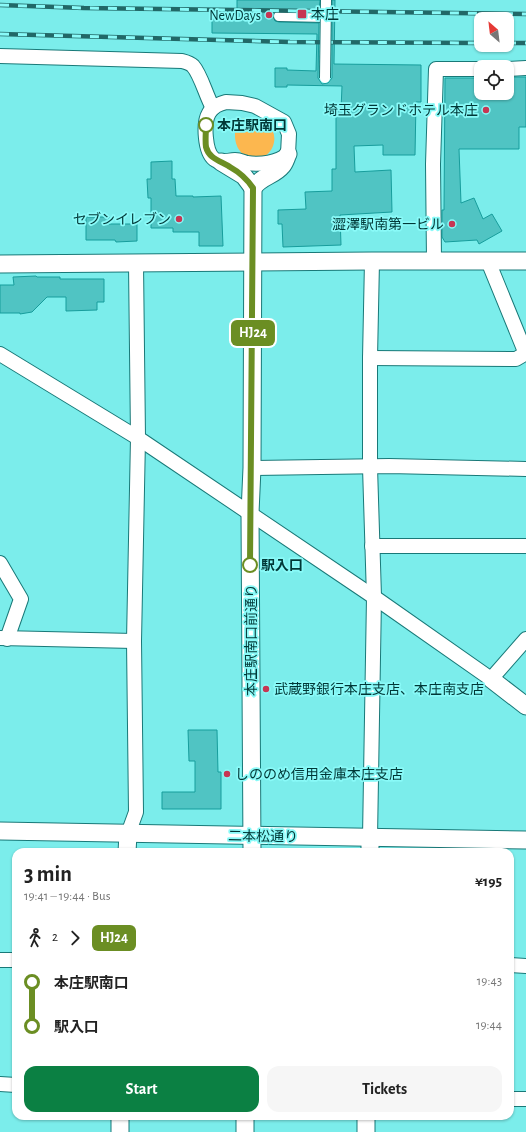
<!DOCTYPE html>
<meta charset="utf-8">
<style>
:root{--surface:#fff;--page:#f6f6f6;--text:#222;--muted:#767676;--accent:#0b8043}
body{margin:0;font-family:"Alegreya Sans","Noto Sans JP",sans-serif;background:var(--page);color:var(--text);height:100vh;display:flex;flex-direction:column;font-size:15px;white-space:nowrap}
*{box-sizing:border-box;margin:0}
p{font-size:13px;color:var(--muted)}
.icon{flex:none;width:22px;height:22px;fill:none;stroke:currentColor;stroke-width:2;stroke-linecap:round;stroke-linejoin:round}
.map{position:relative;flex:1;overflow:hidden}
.panel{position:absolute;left:12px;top:848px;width:502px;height:272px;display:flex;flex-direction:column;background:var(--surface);border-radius:12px;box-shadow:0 1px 3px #0004}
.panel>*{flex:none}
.badge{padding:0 8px;border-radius:6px;font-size:14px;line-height:26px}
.needle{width:26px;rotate:332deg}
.tools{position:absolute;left:474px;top:12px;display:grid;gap:8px}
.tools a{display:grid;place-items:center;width:40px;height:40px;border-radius:8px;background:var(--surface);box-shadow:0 1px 3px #0004;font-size:20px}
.map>.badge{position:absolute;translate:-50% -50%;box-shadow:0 0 0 2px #fff}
.legs{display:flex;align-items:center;gap:6px;height:44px;padding:0 12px;font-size:13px}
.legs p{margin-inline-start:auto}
.summary{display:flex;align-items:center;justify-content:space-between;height:68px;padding:0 12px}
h1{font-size:22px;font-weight:700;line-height:30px}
.cta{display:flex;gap:8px;margin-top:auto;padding:8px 12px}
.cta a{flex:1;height:46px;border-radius:12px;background:var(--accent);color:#fff;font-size:16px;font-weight:700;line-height:46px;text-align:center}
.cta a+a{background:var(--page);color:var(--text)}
ul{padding:0 12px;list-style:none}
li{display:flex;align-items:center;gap:14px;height:44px;font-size:15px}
li i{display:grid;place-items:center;width:6px;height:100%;margin:0 5px;background:currentColor}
li i::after{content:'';width:10px;height:10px;margin:-5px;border:3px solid;border-radius:50%;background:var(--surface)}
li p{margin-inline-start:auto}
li:first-child i{background:linear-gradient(#0000 50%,currentColor 0)}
li:last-child i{background:linear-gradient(currentColor 50%,#0000 0)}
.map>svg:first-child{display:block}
.green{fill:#fcb74f}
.building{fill:#50c4c3;stroke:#179d9c}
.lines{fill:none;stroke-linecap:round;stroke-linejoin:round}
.pedestrian-casing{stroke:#197978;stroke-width:12}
.minor-casing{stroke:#197978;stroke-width:16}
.tertiary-casing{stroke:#197978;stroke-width:19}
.pedestrian{stroke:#fff;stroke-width:10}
.minor{stroke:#fff;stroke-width:14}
.tertiary{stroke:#fff;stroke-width:17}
.rail-casing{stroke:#216867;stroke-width:4.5}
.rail{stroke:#89faf8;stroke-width:3;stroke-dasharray:9;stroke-linecap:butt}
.pedestrian-bridge-casing{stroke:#197978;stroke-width:12;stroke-linecap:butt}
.pedestrian-bridge{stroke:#fff;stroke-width:10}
.line-1-casing{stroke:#fff;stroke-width:9}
.line-1{stroke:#6b8e23;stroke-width:6}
.poi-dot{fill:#c63653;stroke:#89faf8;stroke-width:1.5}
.stop-1-dot{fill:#fff;stroke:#6b8e23;stroke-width:2}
.labels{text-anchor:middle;stroke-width:3.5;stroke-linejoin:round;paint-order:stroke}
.poi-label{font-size:14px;fill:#003736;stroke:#89faf8;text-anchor:end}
.stop-label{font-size:14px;font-weight:bold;fill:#003736;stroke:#89faf8;text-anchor:start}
.street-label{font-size:14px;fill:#003736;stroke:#89faf8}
</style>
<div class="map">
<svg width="526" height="1132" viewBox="0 0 526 1132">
<rect width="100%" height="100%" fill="#7bedeb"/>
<path class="green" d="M243,118C259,117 280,126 273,146C265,167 234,161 235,134C235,126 236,123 243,118Z"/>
<g class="building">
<path d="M237,0H320L319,10H279L274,12L273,16L275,21L279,22L319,23L318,78L322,84L328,83L332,78V0H335L334,64L421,65V102H416L415,155H383V145L354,146L355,172L391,170L392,212L340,215L341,245L283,247L282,224H278V210L306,209L305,192L332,191V169H336V110H341L342,86L287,85V87H275V68H287V70L316,71L317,34L212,33V18L237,19Z"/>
<path d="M507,77H526V127H519V149H459L461,203L474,198L483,219L492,214L502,231L479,244L477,240L445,242L442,237V210H444L445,78H481V93H507Z"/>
<path d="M172,161V179H175L176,196H193V197L221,196L223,246H199V232H173V228H151V198H148L147,179H151V162Z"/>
<path d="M86,217H109V224H137V241L116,242L115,240H86Z"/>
<path d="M36,276L37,277H60V279H104V302H97V310L66,311V297H47L32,312L20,314V313H0V285H14L13,277Z"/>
<path d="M188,730H217L218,772H221V809H162V792H195V761H189Z"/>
</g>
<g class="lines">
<g class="pedestrian-casing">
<path id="pedestrian" d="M279,16L326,17"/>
</g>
<g class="minor-casing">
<g id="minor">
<path d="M0,56L182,61C186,62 190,63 193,66C201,75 206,96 213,108"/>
<path d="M507,69L526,68"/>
<path d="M226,102L242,103L255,106L284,122L289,134L288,154C278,163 260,165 247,163C243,162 240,160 235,160C228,160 221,164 214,159C205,152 203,123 209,113C213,106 219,104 226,102Z"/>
<path d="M434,260L433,164L436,69H481"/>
<path d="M488,261L526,354"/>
<path d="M0,354L138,438L374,597L491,679L526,639"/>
<path d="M370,358L516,359L526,353"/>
<path d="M252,468L389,466L526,469"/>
<path d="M372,546H526"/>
<path d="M0,563L21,599L7,639"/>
<path d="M0,638L134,641"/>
<path d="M128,834L136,812L134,641L138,438L136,263"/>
<path d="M370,838L374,597L370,467V358L372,261"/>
<path d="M0,960H16"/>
<path d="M510,965L526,966"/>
<path d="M0,1084L16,1085"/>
<path d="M510,1099H526"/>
</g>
</g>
<g class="tertiary-casing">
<g id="tertiary">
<path d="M221,162L244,176L253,188"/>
<path d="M253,188C261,176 274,176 282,166C285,163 286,158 288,154"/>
<path d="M0,264L372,261H526"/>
<path d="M491,679L526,706"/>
<path d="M0,831L526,840"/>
<path d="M127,852L128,834"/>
<path d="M252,852L250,513L252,468L253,188"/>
<path d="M370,852V838"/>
<path d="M120,1132V1116"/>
<path d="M245,1132V1116"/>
<path d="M366,1132V1116"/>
</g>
</g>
<use href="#pedestrian" class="pedestrian"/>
<use href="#minor" class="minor"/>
<use href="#tertiary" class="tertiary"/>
<g class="rail-casing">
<g id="rail">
<path d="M0,5L84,8L526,14"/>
<path d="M0,34L290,42L481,43"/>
<path d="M507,43H526"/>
</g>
</g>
<use href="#rail" class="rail"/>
<g class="pedestrian-bridge-casing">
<path id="pedestrian-bridge" d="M325,78L326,0"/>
</g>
<use href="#pedestrian-bridge" class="pedestrian-bridge"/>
</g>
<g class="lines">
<g class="line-1-casing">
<path id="line-1" d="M206,125C206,132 205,140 206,147C209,159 221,161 230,167C239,172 247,179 253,188L250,565"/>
</g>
<use href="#line-1" class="line-1"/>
</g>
<g class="poi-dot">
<rect x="297" y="9" width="10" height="10" rx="2"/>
<circle cx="269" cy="15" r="4"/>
<circle cx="486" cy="110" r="4"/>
<circle cx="179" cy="219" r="4"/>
<circle cx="452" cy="224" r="4"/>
<circle cx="266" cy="689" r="4"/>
<circle cx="227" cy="774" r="4"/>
</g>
<g class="stop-1-dot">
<circle cx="206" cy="125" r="7"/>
<circle cx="250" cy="565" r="7"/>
</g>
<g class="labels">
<g class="poi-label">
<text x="311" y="19" text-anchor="start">本庄</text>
<text x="261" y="20">NewDays</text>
<text x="478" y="115">埼玉グランドホテル本庄</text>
<text x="171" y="224">セブンイレブン</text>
<text x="444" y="229">澀澤駅南第一ビル</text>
<text x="274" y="694" text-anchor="start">武蔵野銀行本庄支店、本庄南支店</text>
<text x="235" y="779" text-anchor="start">しののめ信用金庫本庄支店</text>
</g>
<g class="stop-label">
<text x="217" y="130">本庄駅南口</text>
<text x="261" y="570">駅入口</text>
</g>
<g class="street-label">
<text transform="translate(251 640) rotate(-90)" y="5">本庄駅南口前通り</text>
<text transform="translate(263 836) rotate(1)" y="5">二本松通り</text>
</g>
</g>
</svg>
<div class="tools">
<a><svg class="needle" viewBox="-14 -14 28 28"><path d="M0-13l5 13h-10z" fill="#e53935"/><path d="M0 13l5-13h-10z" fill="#767676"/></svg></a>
<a><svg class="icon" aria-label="locate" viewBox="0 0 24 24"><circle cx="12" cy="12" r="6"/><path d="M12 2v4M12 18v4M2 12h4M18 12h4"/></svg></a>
</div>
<b class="badge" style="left:253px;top:333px;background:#6b8e23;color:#fff">HJ24</b>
<section class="panel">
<div class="summary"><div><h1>3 min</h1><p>19:41 – 19:44 · Bus</p></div><b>¥195</b></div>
<div class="legs"><svg class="icon" aria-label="walk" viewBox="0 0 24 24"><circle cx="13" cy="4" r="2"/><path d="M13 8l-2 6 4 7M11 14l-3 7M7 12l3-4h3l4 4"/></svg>2<svg class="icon" aria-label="forward" viewBox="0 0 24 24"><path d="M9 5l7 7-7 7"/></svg><b class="badge" style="background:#6b8e23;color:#fff">HJ24</b></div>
<ul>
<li><i style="color:#6b8e23"></i><b>本庄駅南口</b><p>19:43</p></li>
<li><i style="color:#6b8e23"></i><b>駅入口</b><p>19:44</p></li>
</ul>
<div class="cta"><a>Start</a><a>Tickets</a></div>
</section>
</div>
